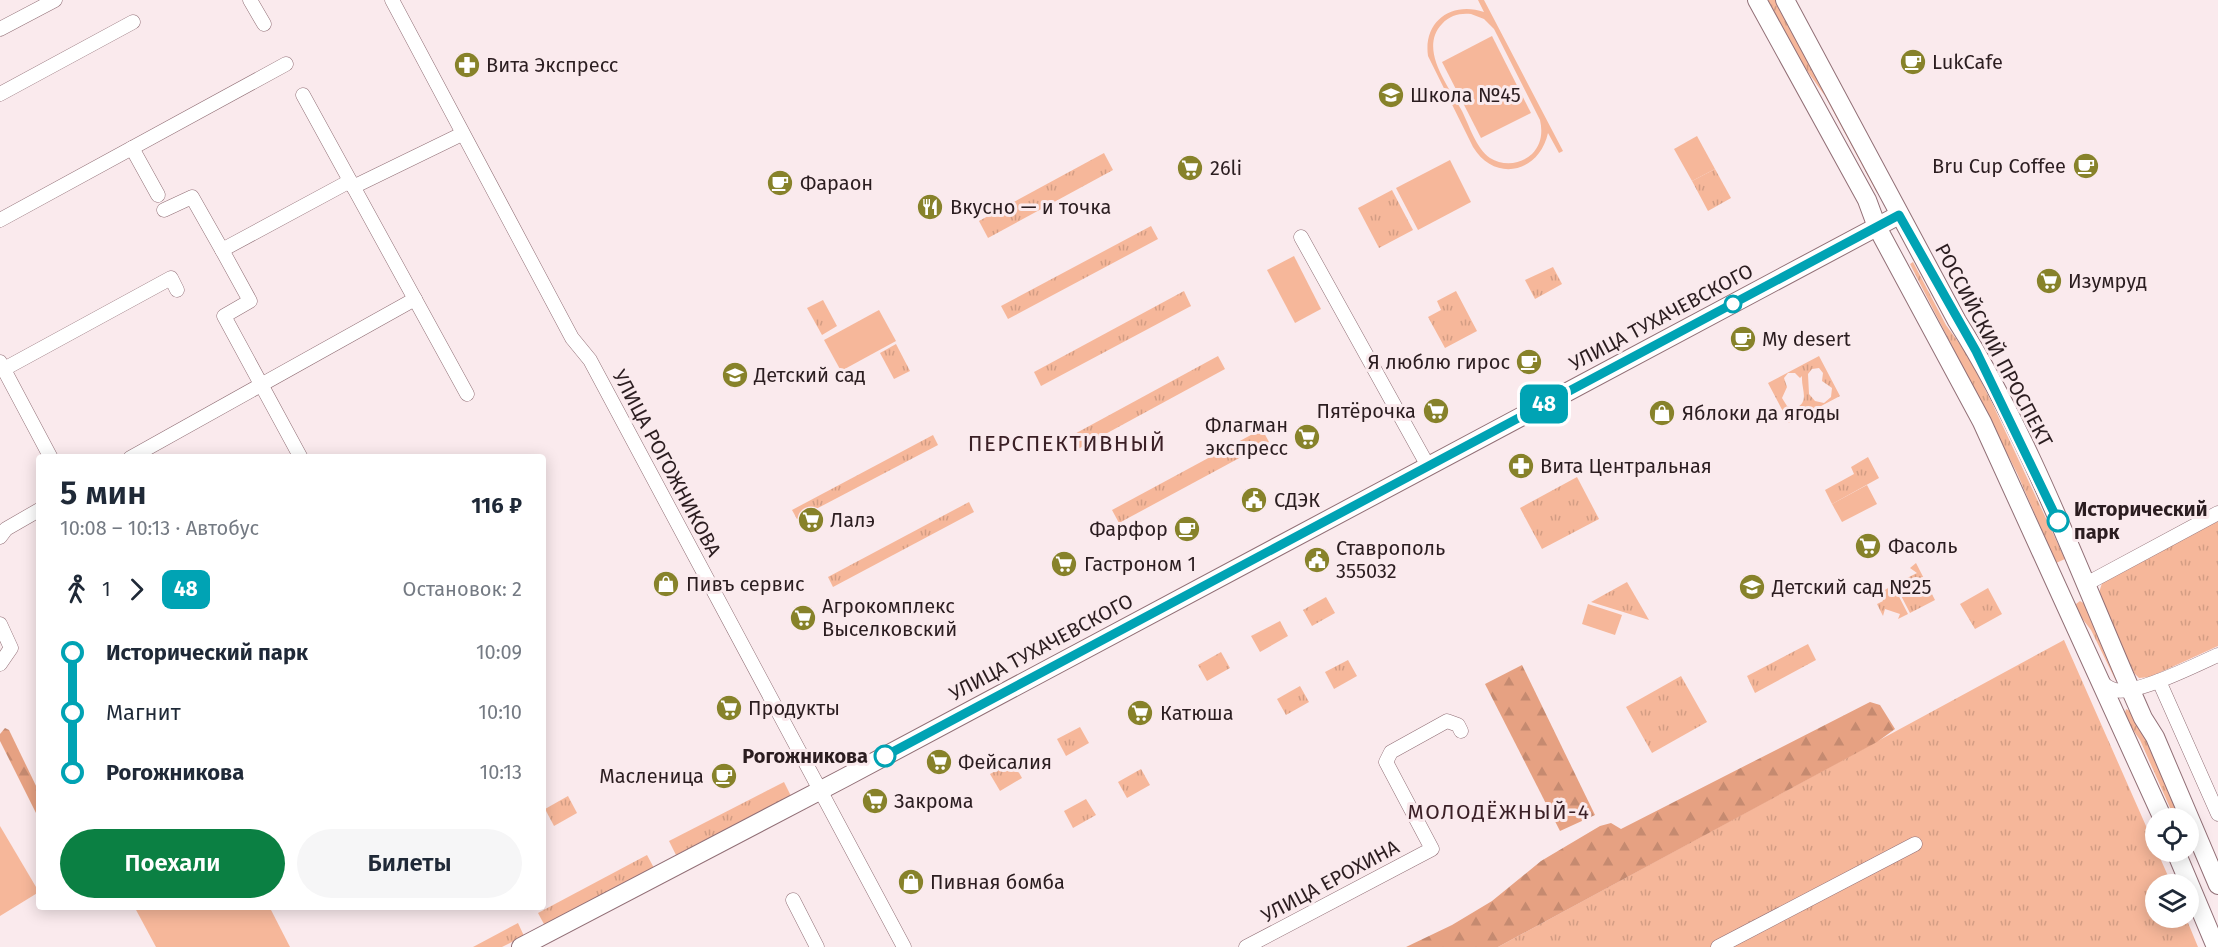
<!DOCTYPE html>
<html lang="ru">
<meta charset="utf-8">
<style>
:root{--surface:#fff;--page:#f6f6f7;--text:#1f2937;--muted:#747a83;--accent:#0b8043}
body{margin:0;font-family:"Fira Sans",sans-serif;background:var(--page);color:var(--text);height:100vh;display:flex;flex-direction:column;font-size:22px;white-space:nowrap}
*{box-sizing:border-box;margin:0}
p{font-size:20px;color:var(--muted)}
.icon{flex:none;width:33px;height:33px;fill:none;stroke:currentColor;stroke-width:2;stroke-linecap:round;stroke-linejoin:round}
.map{position:relative;flex:1;overflow:hidden}
.details{position:absolute;left:36px;top:454px;width:510px;height:456px;display:flex;flex-direction:column;background:var(--surface);border-radius:6px;box-shadow:0 3px 15px #0003}
.details>*{flex:none}
.badge{padding:0 12px;border-radius:9px;font-size:21px;line-height:39px}
.controls{position:absolute;left:2145px;top:808px;display:grid;gap:12px}
.controls a{display:grid;place-items:center;width:54px;height:54px;border-radius:50%;background:var(--surface);box-shadow:0 3px 15px #0003;font-size:30px}
.map>.badge{position:absolute;translate:-50% -50%;box-shadow:0 0 0 3px #fff}
.legs{display:flex;align-items:center;gap:9px;height:66px;padding:0 24px;font-size:20px}
.legs p{margin-inline-start:auto}
.overview{display:flex;align-items:center;justify-content:space-between;height:102px;padding:0 24px}
h1{font-size:33px;font-weight:600;line-height:45px}
.action{display:flex;gap:12px;margin-top:auto;padding:12px 24px}
.action a{flex:1;height:69px;border-radius:36px;background:var(--accent);color:#fff;font-size:24px;font-weight:600;line-height:69px;text-align:center}
.action a+a{background:var(--page);color:var(--text)}
ul{padding:0 24px;list-style:none}
li{display:flex;align-items:center;gap:21px;height:60px;font-size:22px}
li i{display:grid;place-items:center;width:9px;height:100%;margin:0 8px;background:currentColor}
li i::after{content:'';width:15px;height:15px;margin:-8px;border:4px solid;border-radius:50%;background:var(--surface)}
li p{margin-inline-start:auto}
li:first-child i{background:linear-gradient(#0000 50%,currentColor 0)}
li:last-child i{background:linear-gradient(currentColor 50%,#0000 0)}
.map>svg:first-child{display:block}
.grass{fill:url(#grass-tufts);fill-rule:evenodd}
.forest{fill:url(#forest-firs)}
.pitch{fill:#f6b79a;fill-rule:evenodd}
.lines{fill:none;stroke-linecap:round;stroke-linejoin:round}
.minor-casing{stroke:#916f76;stroke-width:15}
.major-casing{stroke:#916f76;stroke-width:20}
.minor{stroke:#fff;stroke-width:14}
.major{stroke:#fff;stroke-width:18}
.line-1-casing{stroke:#fff;stroke-width:14}
.line-1{stroke:#00a3b4;stroke-width:9}
.stop-1-dot{fill:#fff;stroke:#00a3b4;stroke-width:3}
.labels{text-anchor:middle;stroke-width:6;stroke-linejoin:round;paint-order:stroke}
.poi-label{font-size:20px;fill:#2b1d20;stroke:#faeaed;text-anchor:start}
.street-label{font-size:20px;fill:#2b1d20;stroke:#faeaed}
.stop-label{font-size:20px;font-weight:bold;fill:#2b1d20;stroke:#faeaed;text-anchor:start}
.neighbourhood-label{font-size:21px;letter-spacing:1.5px;fill:#3b2026;stroke:#faeaed}
.quarter-label{font-size:22px;letter-spacing:1.5px;fill:#3b2026;stroke:#faeaed}
</style>
<div class="map">
<svg width="2218" height="947" viewBox="0 0 2218 947">
<defs>
<pattern id="grass-tufts" width="24" height="20" patternUnits="userSpaceOnUse" patternTransform="scale(1.5)"><rect width="24" height="20" fill="#f6b79a"/><path d="M3 7l-1-3M5 7V3M7 7l1-3M15 17l-1-3M17 17v-4M19 17l1-3" fill="none" stroke="#d39d84"/></pattern>
<pattern id="forest-firs" width="22" height="20" patternUnits="userSpaceOnUse" patternTransform="scale(1.5)"><rect width="22" height="20" fill="#e6a182"/><path d="M5 1l3.5 6h-7zM16 11l3.5 6h-7z" fill="#c58a70"/></pattern>
</defs>
<rect width="100%" height="100%" fill="#faeaed"/>
<g class="grass">
<path d="M1768,0H1779L1882,190L1877,193L1825,96L1803,65Z"/>
<path d="M1104,153L1113,170L988,238L979,221Z"/>
<path d="M1715,169L1731,198L1708,211L1692,181Z"/>
<path d="M1392,190L1413,230L1379,248L1358,208Z"/>
<path d="M1151,226L1158,239L1008,319L1001,306Z"/>
<path d="M1913,262L1946,325L1967,354L1993,405L2065,559L2056,563L2017,473L1910,264Z"/>
<path d="M1553,267L1562,284L1535,299L1525,280Z"/>
<path d="M1184,291L1191,306L1041,386L1034,372Z"/>
<path d="M1456,291L1477,331L1445,348L1428,317L1441,310L1437,301Z"/>
<path d="M823,300L837,326L822,335L807,308Z"/>
<path d="M896,344L910,371L894,379L880,353Z"/>
<path d="M1218,356L1225,369L1076,450L1069,437Z"/>
<path d="M1819,356L1840,396L1789,423L1768,383ZM1819,368L1823,373L1822,381L1832,388L1831,397L1824,403L1815,401L1809,394L1808,374L1812,369ZM1788,373H1795L1800,378L1802,376C1801,389 1810,401 1796,408L1787,406L1782,398L1787,387L1784,378Z"/>
<path d="M1262,429L1269,442L1119,523L1112,510Z"/>
<path d="M933,435L938,445L797,519L792,510Z"/>
<path d="M1868,457L1879,478L1832,504L1825,490L1854,474L1851,467Z"/>
<path d="M1577,477L1599,519L1542,549L1520,508Z"/>
<path d="M969,502L974,512L833,587L828,577Z"/>
<path d="M2218,521V646L2150,677L2139,678L2134,673L2098,596L2102,583Z"/>
<path d="M1916,563L1935,600L1910,613L1895,584L1917,573L1910,568Z"/>
<path d="M1627,582L1649,620L1591,602Z"/>
<path d="M1893,585L1908,614L1898,619L1900,614L1885,609L1883,616L1877,604L1883,601L1880,593Z"/>
<path d="M1988,588L2002,614L1975,629L1960,604Z"/>
<path d="M1326,597L1335,613L1312,626L1303,610Z"/>
<path d="M2080,601L2085,604L2118,680L2116,681L2091,630L2077,612L2076,604Z"/>
<path d="M2064,640L2172,885H2156V918H2186L2198,947H1498Z"/>
<path d="M1808,644L1816,660L1755,693L1747,676Z"/>
<path d="M1221,652L1230,668L1207,681L1198,665Z"/>
<path d="M1348,660L1357,676L1334,689L1325,672Z"/>
<path d="M1681,676L1707,722L1652,753L1626,707Z"/>
<path d="M1300,686L1309,702L1286,715L1277,699Z"/>
<path d="M2126,709L2134,713L2181,819H2175L2140,740L2124,717Z"/>
<path d="M1080,727L1089,743L1066,756L1057,739Z"/>
<path d="M1013,762L1022,778L1000,791L990,774Z"/>
<path d="M1141,769L1150,785L1127,798L1118,782Z"/>
<path d="M784,782L791,796L676,855L669,841Z"/>
<path d="M568,796L577,813L554,826L545,809Z"/>
<path d="M1086,799L1096,815L1073,828L1064,811Z"/>
<path d="M647,855L654,868L545,926L538,913Z"/>
<path d="M518,923L524,936L502,947H473Z"/>
</g>
<g class="forest">
<path d="M1522,665L1595,815L1560,831L1485,684Z"/>
<path d="M1870,702L1880,705L1895,729L1877,742L1498,947H1406L1452,925L1492,901L1541,861L1600,826L1611,823L1621,829Z"/>
<path d="M5,728L9,730L39,792V819L0,741V734Z"/>
</g>
<g class="pitch">
<path d="M1478,0H1484L1563,151L1559,153L1548,133C1539,173 1495,183 1473,147L1428,56C1423,21 1452,1 1484,12ZM1471,14L1484,19L1494,29L1540,120C1543,133 1541,145 1532,154C1520,165 1503,166 1490,158C1476,148 1469,125 1462,111C1449,87 1418,49 1442,24C1450,15 1460,13 1471,14Z"/>
<path d="M1492,36L1531,113L1481,138L1442,62Z"/>
<path d="M1697,136L1715,169L1692,181L1674,149Z"/>
<path d="M1450,160L1471,202L1418,230L1396,188Z"/>
<path d="M1294,256L1321,309L1295,323L1267,270Z"/>
<path d="M879,310L896,341L841,371L824,340Z"/>
<path d="M1867,485L1877,504L1842,522L1832,504Z"/>
<path d="M1588,604L1622,615L1615,635L1582,624Z"/>
<path d="M1280,621L1288,636L1260,652L1251,636Z"/>
<path d="M0,826L39,892L0,916Z"/>
<path d="M135,908H270L290,947H156Z"/>
</g>
<g class="lines">
<g class="minor-casing">
<g id="minor">
<path d="M250,0L264,24"/>
<path d="M392,0L572,338L590,360L904,947"/>
<path d="M0,29L55,0"/>
<path d="M0,94L133,22"/>
<path d="M303,95L467,394"/>
<path d="M132,148L158,195"/>
<path d="M353,187L462,134"/>
<path d="M164,210L192,197L222,250L350,181"/>
<path d="M0,220L286,64"/>
<path d="M1301,237L1428,466"/>
<path d="M222,250L250,301L224,316L301,458"/>
<path d="M0,362L51,458"/>
<path d="M4,369L171,278L177,290"/>
<path d="M130,458L415,299"/>
<path d="M0,537L6,529L39,510"/>
<path d="M2086,584L2218,513"/>
<path d="M0,624L11,648L0,664"/>
<path d="M2099,679C2103,684 2108,688 2115,690C2134,696 2198,664 2218,655"/>
<path d="M2159,681L2218,814"/>
<path d="M793,900L817,947"/>
<path d="M1246,947L1432,849L1386,762L1391,752L1447,721L1458,725L1461,731"/>
<path d="M1718,947L1915,844"/>
</g>
</g>
<g class="major-casing">
<g id="major">
<path d="M1757,0L1867,200L1877,227L1982,422L2163,819"/>
<path d="M1785,0L1957,321C2033,441 2085,588 2143,718L2155,737L2218,885"/>
<path d="M2176,852L2216,947"/>
<path d="M521,947L844,778L1899,215"/>
</g>
</g>
<use href="#minor" class="minor"/>
<use href="#major" class="major"/>
</g>
<g class="lines">
<g class="line-1-casing">
<path id="line-1" d="M885,756L1899,215L1976,351L2058,521"/>
</g>
<use href="#line-1" class="line-1"/>
</g>
<defs>
<g id="cafe-disc" transform="scale(1.35)"><circle r="9.5" fill="#87822a" stroke="#faeaed"/><path d="M-5.5-4.5H6V0H3Q3 3.5 0 3.5H-2.5Q-5.5 3.5-5.5 0ZM3-3.2v2h1.7v-2ZM-6 4.5H4V6H-6Z" fill="#fff"/></g>
<g id="pharmacy-disc" transform="scale(1.35)"><circle r="9.5" fill="#87822a" stroke="#faeaed"/><path d="M-2-6h4v4h4v4h-4v4h-4v-4h-4v-4h4Z" fill="#fff"/></g>
<g id="school-disc" transform="scale(1.35)"><circle r="9.5" fill="#87822a" stroke="#faeaed"/><path d="M0-5L7-2L0 1L-7-2ZM-4 1L0 2.5L4 1V4Q0 6-4 4Z" fill="#fff"/></g>
<g id="supermarket-disc" transform="scale(1.35)"><circle r="9.5" fill="#87822a" stroke="#faeaed"/><path d="M-6-5.5h2.5l.6 2H6L4.5 2H-2.5L-4.4-4H-6ZM-1.5 3.2a1.3 1.3 0 1 0 .1 0ZM3 3.2a1.3 1.3 0 1 0 .1 0Z" fill="#fff"/></g>
<g id="restaurant-disc" transform="scale(1.35)"><circle r="9.5" fill="#87822a" stroke="#faeaed"/><path d="M-5-6h1v4h1v-4h1v4h1v-4h1v5L-1.5 .5V6h-2V.5L-5-1ZM5-6V6H3V1.5H1.5Q1.5-4 5-6Z" fill="#fff"/></g>
<g id="shop-disc" transform="scale(1.35)"><circle r="9.5" fill="#87822a" stroke="#faeaed"/><path d="M-5-2.5h2.3a2.7 3.5 0 0 1 5.4 0H5L5.5 6h-11ZM-1.5-2.5h3a1.5 2.3 0 0 0-3 0Z" fill="#fff"/></g>
<g id="civic-disc" transform="scale(1.35)"><circle r="9.5" fill="#87822a" stroke="#faeaed"/><path d="M-.6-6.5H3V-4.5H.6V-3L4-1V1h2V6H-6V1h2V-1L-.6-3ZM-1.2 2.5V6h2.4V2.5Z" fill="#fff"/></g>
</defs>
<g fill-rule="evenodd">
<use href="#cafe-disc" x="1913" y="62"/>
<use href="#pharmacy-disc" x="467" y="65"/>
<use href="#school-disc" x="1391" y="95"/>
<use href="#cafe-disc" x="2086" y="166"/>
<use href="#supermarket-disc" x="1190" y="168"/>
<use href="#cafe-disc" x="780" y="183"/>
<use href="#restaurant-disc" x="930" y="207"/>
<use href="#supermarket-disc" x="2049" y="281"/>
<use href="#cafe-disc" x="1743" y="339"/>
<use href="#cafe-disc" x="1529" y="362"/>
<use href="#school-disc" x="735" y="375"/>
<use href="#supermarket-disc" x="1436" y="411"/>
<use href="#shop-disc" x="1662" y="413"/>
<use href="#supermarket-disc" x="1307" y="437"/>
<use href="#pharmacy-disc" x="1521" y="466"/>
<use href="#civic-disc" x="1254" y="500"/>
<use href="#supermarket-disc" x="811" y="520"/>
<use href="#cafe-disc" x="1187" y="529"/>
<use href="#supermarket-disc" x="1868" y="546"/>
<use href="#civic-disc" x="1317" y="560"/>
<use href="#supermarket-disc" x="1064" y="564"/>
<use href="#shop-disc" x="666" y="584"/>
<use href="#school-disc" x="1752" y="587"/>
<use href="#supermarket-disc" x="803" y="618"/>
<use href="#supermarket-disc" x="729" y="708"/>
<use href="#supermarket-disc" x="1140" y="713"/>
<use href="#supermarket-disc" x="939" y="762"/>
<use href="#cafe-disc" x="724" y="776"/>
<use href="#supermarket-disc" x="875" y="801"/>
<use href="#shop-disc" x="911" y="882"/>
</g>
<g class="stop-1-dot">
<circle cx="1733" cy="304" r="8"/>
<circle cx="2058" cy="521" r="10"/>
<circle cx="885" cy="756" r="10"/>
</g>
<g class="labels">
<g class="poi-label">
<text x="1932" y="69">LukCafe</text>
<text x="486" y="72">Вита Экспресс</text>
<text x="1410" y="102">Школа №45</text>
<text x="2066" y="173" text-anchor="end">Bru Cup Coffee</text>
<text x="1210" y="175">26li</text>
<text x="800" y="190">Фараон</text>
<text x="950" y="214">Вкусно — и точка</text>
<text x="2068" y="288">Изумруд</text>
<text x="1762" y="346">My desert</text>
<text x="1510" y="369" text-anchor="end">Я люблю гирос</text>
<text x="754" y="382">Детский сад</text>
<text x="1416" y="418" text-anchor="end">Пятёрочка</text>
<text x="1682" y="420">Яблоки да ягоды</text>
<text x="1288" y="432" text-anchor="end">Флагман<tspan x="1288" dy="23">экспресс</tspan></text>
<text x="1540" y="473">Вита Центральная</text>
<text x="1274" y="507">СДЭК</text>
<text x="830" y="527">Лалэ</text>
<text x="1168" y="536" text-anchor="end">Фарфор</text>
<text x="1888" y="553">Фасоль</text>
<text x="1336" y="555">Ставрополь<tspan x="1336" dy="23">355032</tspan></text>
<text x="1084" y="571">Гастроном 1</text>
<text x="686" y="591">Пивъ сервис</text>
<text x="1772" y="594">Детский сад №25</text>
<text x="822" y="613">Агрокомплекс<tspan x="822" dy="23">Выселковский</tspan></text>
<text x="748" y="715">Продукты</text>
<text x="1160" y="720">Катюша</text>
<text x="958" y="769">Фейсалия</text>
<text x="704" y="783" text-anchor="end">Масленица</text>
<text x="894" y="808">Закрома</text>
<text x="930" y="889">Пивная бомба</text>
</g>
<g class="street-label">
<text transform="translate(1661 317) rotate(-28)" y="7">УЛИЦА ТУХАЧЕВСКОГО</text>
<text transform="translate(1994 345) rotate(62)" y="7">РОССИЙСКИЙ ПРОСПЕКТ</text>
<text transform="translate(667 463) rotate(62)" y="7">УЛИЦА РОГОЖНИКОВА</text>
<text transform="translate(1041 647) rotate(-28)" y="7">УЛИЦА ТУХАЧЕВСКОГО</text>
<text transform="translate(1330 881) rotate(-28)" y="7">УЛИЦА ЕРОХИНА</text>
</g>
<g class="stop-label">
<text x="2074" y="516">Исторический<tspan x="2074" dy="23">парк</tspan></text>
<text x="868" y="763" text-anchor="end">Рогожникова</text>
</g>
<g class="neighbourhood-label">
<text x="1499" y="819">МОЛОДЁЖНЫЙ-4</text>
</g>
<g class="quarter-label">
<text x="1067" y="451">ПЕРСПЕКТИВНЫЙ</text>
</g>
</g>
</svg>
<div class="controls">
<a><svg class="icon" aria-label="locate" viewBox="0 0 24 24"><circle cx="12" cy="12" r="6"/><path d="M12 2v4M12 18v4M2 12h4M18 12h4"/></svg></a>
<a><svg class="icon" aria-label="layers" viewBox="0 0 24 24"><path d="M12 4l9 5-9 5-9-5zM3 14l9 5 9-5"/></svg></a>
</div>
<b class="badge" style="left:1544px;top:404px;background:#00a3b4;color:#fff">48</b>
<section class="details">
<div class="overview"><div><h1>5 мин</h1><p>10:08 – 10:13 · Автобус</p></div><b>116 ₽</b></div>
<div class="legs"><svg class="icon" aria-label="walk" viewBox="0 0 24 24"><circle cx="13" cy="4" r="2"/><path d="M13 8l-2 6 4 7M11 14l-3 7M7 12l3-4h3l4 4"/></svg>1<svg class="icon" aria-label="forward" viewBox="0 0 24 24"><path d="M9 5l7 7-7 7"/></svg><b class="badge" style="background:#00a3b4;color:#fff">48</b><p>Остановок: 2</p></div>
<ul>
<li><i style="color:#00a3b4"></i><b>Исторический парк</b><p>10:09</p></li>
<li><i style="color:#00a3b4"></i><span>Магнит</span><p>10:10</p></li>
<li><i style="color:#00a3b4"></i><b>Рогожникова</b><p>10:13</p></li>
</ul>
<div class="action"><a>Поехали</a><a>Билеты</a></div>
</section>
</div>
